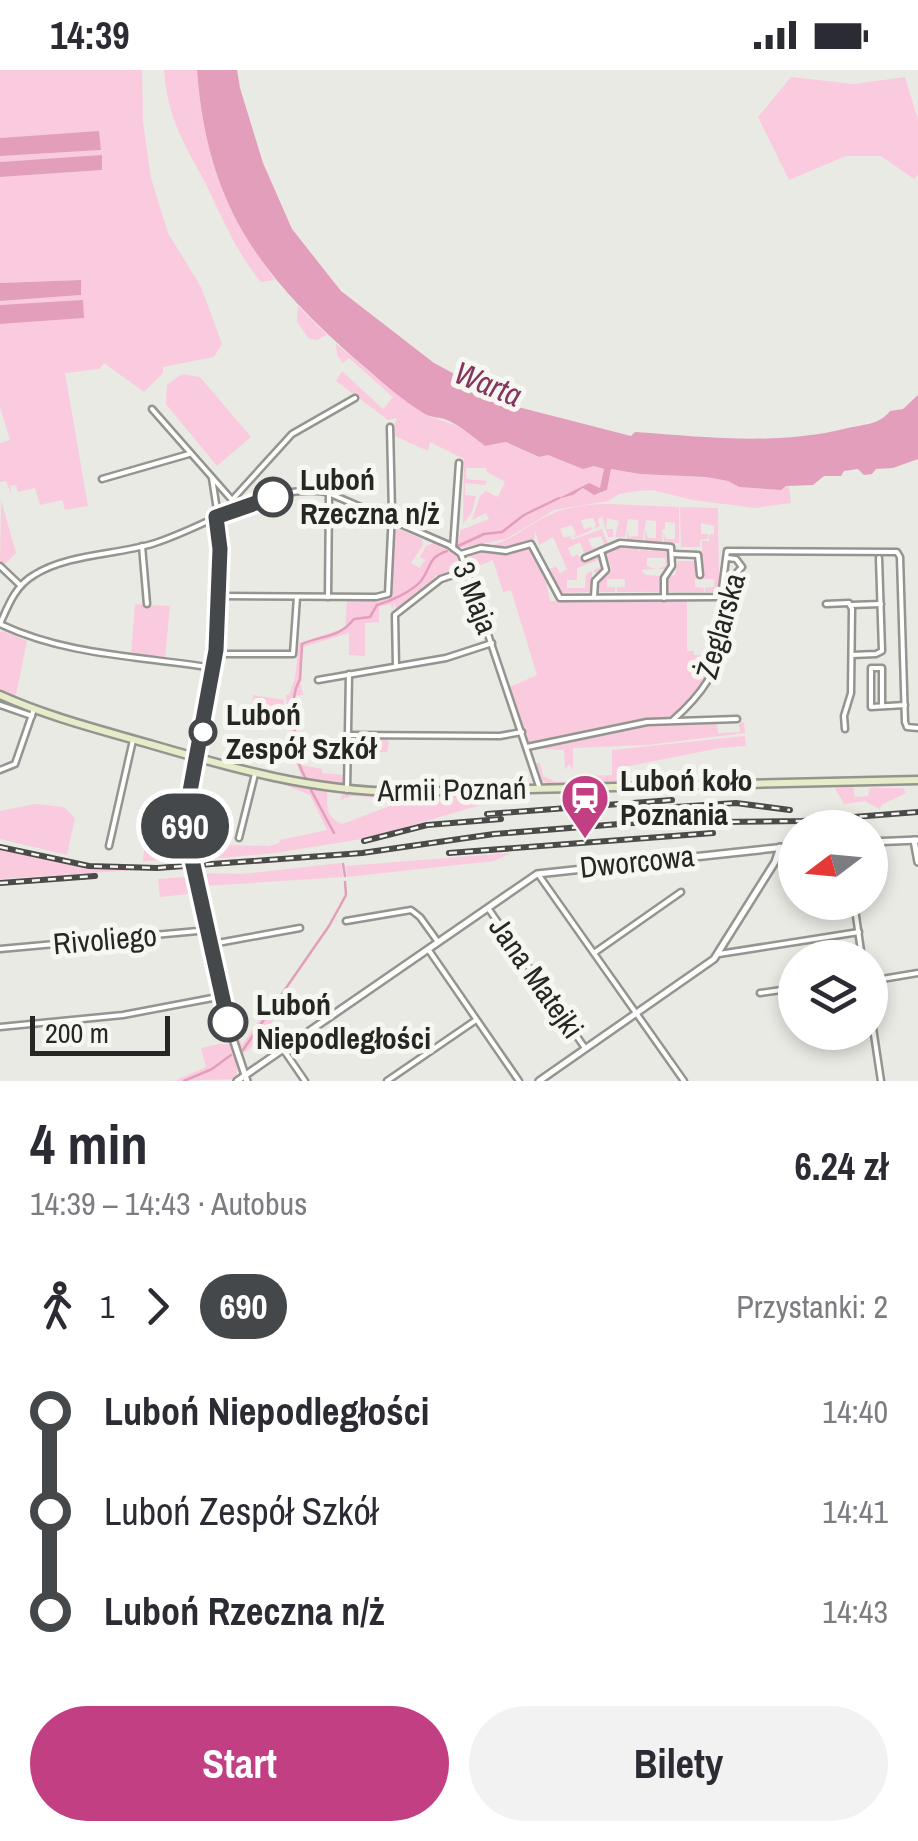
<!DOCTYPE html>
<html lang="pl">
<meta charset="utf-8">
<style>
:root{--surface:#fff;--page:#f2f2f3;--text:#2b2b33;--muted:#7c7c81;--accent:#c33f84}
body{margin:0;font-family:"Archivo Narrow",sans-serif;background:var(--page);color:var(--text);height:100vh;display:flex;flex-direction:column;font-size:38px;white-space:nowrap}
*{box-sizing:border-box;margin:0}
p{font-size:32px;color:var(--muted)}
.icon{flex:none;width:55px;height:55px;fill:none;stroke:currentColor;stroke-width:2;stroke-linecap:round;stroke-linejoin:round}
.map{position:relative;height:1011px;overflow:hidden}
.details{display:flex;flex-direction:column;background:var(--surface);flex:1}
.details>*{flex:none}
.badge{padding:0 20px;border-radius:32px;font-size:35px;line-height:65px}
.needle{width:65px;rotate:254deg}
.controls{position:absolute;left:778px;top:740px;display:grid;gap:20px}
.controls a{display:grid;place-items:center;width:110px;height:110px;border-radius:50%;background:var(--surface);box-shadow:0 5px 15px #0003;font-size:50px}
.scale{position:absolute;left:30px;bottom:25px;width:140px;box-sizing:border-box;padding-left:10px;border:5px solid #262624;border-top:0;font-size:28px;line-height:35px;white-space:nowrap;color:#262624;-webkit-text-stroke:8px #f6f7f1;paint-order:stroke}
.map>.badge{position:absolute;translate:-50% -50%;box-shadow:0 0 0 5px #fff}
.legs{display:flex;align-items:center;gap:15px;height:110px;padding:0 30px;font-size:32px}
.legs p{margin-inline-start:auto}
.summary{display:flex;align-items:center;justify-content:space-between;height:170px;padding:0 30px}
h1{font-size:55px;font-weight:700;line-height:75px}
.action{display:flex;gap:20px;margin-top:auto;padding:20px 30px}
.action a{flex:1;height:115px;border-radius:60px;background:var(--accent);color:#fff;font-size:40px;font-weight:700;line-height:115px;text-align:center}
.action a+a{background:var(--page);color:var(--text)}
ul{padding:0 30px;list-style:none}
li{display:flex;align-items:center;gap:35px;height:100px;font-size:38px}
li i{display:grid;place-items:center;width:15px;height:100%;margin:0 12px;background:currentColor}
li i::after{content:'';width:25px;height:25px;margin:-12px;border:8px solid;border-radius:50%;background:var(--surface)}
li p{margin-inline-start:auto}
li:first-child i{background:linear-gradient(#0000 50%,currentColor 0)}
li:last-child i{background:linear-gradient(currentColor 50%,#0000 0)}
.status{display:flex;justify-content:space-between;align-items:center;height:70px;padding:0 50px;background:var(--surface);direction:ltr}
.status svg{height:28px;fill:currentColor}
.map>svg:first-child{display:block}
.green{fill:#facbde}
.water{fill:#e29ebb}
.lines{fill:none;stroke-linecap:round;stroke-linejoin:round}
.stream{stroke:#e29ebb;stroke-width:2.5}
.minor-casing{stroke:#93958e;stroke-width:9}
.tertiary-casing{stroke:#93958e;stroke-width:10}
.secondary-casing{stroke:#93958e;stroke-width:11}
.minor{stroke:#fff;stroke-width:4}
.tertiary{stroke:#fff;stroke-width:5}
.secondary{stroke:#e6ecc9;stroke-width:6}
.rail-casing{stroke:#4a4b48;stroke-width:6}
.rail{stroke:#f6f7f1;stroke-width:2.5;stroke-dasharray:8;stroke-linecap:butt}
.line-1-casing{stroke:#fff;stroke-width:22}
.line-1{stroke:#45484a;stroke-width:15}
.stop-1-dot{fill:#fff;stroke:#45484a;stroke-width:5}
.labels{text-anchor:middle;stroke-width:10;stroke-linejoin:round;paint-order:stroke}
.stop-label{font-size:30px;font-weight:bold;fill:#262624;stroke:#f6f7f1;text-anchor:start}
.street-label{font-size:30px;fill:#262624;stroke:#f6f7f1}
.poi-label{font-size:30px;font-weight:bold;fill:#262624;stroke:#f6f7f1;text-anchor:start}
.water-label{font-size:32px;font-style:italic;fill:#85355d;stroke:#f6f7f1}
</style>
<div class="status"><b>14:39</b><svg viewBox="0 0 49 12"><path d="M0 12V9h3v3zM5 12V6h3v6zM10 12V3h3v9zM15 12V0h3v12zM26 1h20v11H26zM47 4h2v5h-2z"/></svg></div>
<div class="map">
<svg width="918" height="1011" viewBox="0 0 918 1011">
<rect width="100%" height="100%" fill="#e9eae3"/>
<g class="green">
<path d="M0,0H142L143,52L151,108L168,163L201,217L222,274L214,287L163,297V303L144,322L104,293L99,299L65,303L88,436L65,440L62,430L40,435L35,418L18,422L16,415L10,416L12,426L6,411L0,412V373L10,370L0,337V254L83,248V231L0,235V231L81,225V210L0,213V107L102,100V86L0,92V86L101,80L99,62L0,68Z"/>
<path d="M164,0H197C204,89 225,138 275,210L261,212C233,179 220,140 200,103C180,67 167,42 164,0Z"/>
<path d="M791,7L854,14L905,7L918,50V105L914,109L881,86H846L789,110L758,47Z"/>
<path d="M298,236L327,265L317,270L309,269L297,252Z"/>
<path d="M336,274L385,314L431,347L458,356L485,376L506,372L538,387L548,385L583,399L594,396L604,399L601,417L597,419L589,413L561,427L573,425L583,418L598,424L607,420L611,399L640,404L706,407L728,411L739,417L780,420L785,416L789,417L791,433L755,438L693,430L652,420L637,421L619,424L608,431L554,440L506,469L460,478L457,473L461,460L489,449L486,443L472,450L480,426L486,421L498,427L505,412L487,402L486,398H466V409L487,411L485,415L465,413V425L476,426L472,442L463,454L464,389L430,372L428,381L395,366L393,377V358L397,348L388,350L336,311L342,301L383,339L393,327L349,288L343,293L337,285Z"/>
<path d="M182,304L200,307L251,367L217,396L166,334L167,315Z"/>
<path d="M1,430L16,483L3,496L0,493Z"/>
<path d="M609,434L679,437V473H664L663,461L666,469H675V453L665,452V459L662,460V473L645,471V460L648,468H656V451L646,450L643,471H627V459L629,467L638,466V450L628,449L625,467H615L619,451L607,448L606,459H613V467H608L602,446L598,450L600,456L594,459L596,455L593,448L581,450L584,459L591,457L592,460L573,468L576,464L572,455L560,459L564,468L570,466L572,470L602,459L608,474L601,477L604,473L601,466L588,469L592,478L600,477L581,485L584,483L580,472L568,478L572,487L578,484L582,492L601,485L604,502L596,506L594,500L602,497L598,490L577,498V510H567V518H585L586,504L592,501V522L560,523L550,499L556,496L560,503L567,499L553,467L539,475L535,460L534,472L507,479L487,476C511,472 524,457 545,447C564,437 588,434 609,434Z"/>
<path d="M680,437L718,438L719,518L716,525L714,522H705V518L714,517V509H695V517L704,518V522H666L667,508L675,505L678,491H695L698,494L695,495V504L702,505V471H709V465L714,464V456L701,453V464H708V469L700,470V477H681Z"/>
<path d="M392,456L422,469L423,475L411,493L420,498L425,490L420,487L426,476L433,473L455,484L462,497L436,506L425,518L396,539L394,532L392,542L391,534L379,537V552L365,553V586L349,585V563L303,577L300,611L303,625L294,626L296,688L301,695L322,699V703L344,705V713L303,709L291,681L286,625H289L295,608L299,573L345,558L347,531H376L392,527Z"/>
<path d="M621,475H635L639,481L644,477V481L647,477L648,481L669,478L670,499H657L666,496L665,488H647V496L655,499L641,500L646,505L661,506V522H646L645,519V522H617V517H625V509H607V517H615V522H597L600,520L597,512L600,513L599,510L612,500L605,482Z"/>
<path d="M530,477L546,512L550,531L687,530V581H694V585L713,586L705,613L672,646L579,662L530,674L510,617L537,605L511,520L503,522L493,490L471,499L467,486L479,480L508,483Z"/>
<path d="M135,534L170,536L165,589L104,580L131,585Z"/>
<path d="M4,561L27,571L16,625L6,623L15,628L0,621V562Z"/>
<path d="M253,625L284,630L282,646L251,640Z"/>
<path d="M738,649L744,653L745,663L647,675L573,678V700L569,694L565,700L564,680L545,679L544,676L649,653L717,652L718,663L740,662Z"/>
<path d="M745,666L746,676L720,678L624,697L627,711L616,713L721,712L555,716L542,711L536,693H540L543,706L556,712L575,711L577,706L612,705V680Z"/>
<path d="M385,668L389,672L387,682L352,683L351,688L353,669Z"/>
<path d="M280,713L327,722C329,730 321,745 342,754L392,735V728L352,726L340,730L343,723L395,726L525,722L368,768L275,783L197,790L192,774L269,776L279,773L280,770L327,760L310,725Z"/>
<path d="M853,717L855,727L868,726L870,718H903L906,723L883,734L879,739L865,731L844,734L835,718Z"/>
<path d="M35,734L64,737L75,748L67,785L0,769V741Z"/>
<path d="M0,779L74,796L136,800L0,809Z"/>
<path d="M187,779L188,789L143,791L144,780Z"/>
<path d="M511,783L494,791L347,807L346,796Z"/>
<path d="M341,793L343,807L205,816L199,803L242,804Z"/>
<path d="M193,806L204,856L201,858L196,843L192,842L189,824L160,827L158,809L185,807L191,810Z"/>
<path d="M276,926L284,937L251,978L242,984L233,954L242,975Z"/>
<path d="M219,974H230L238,998L235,1009L174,1011L206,997L201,978Z"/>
</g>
<g class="water">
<path d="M197,0H237L240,18L263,93L292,159L341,221L434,293L514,336L631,366L635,362C708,367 776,376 848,358C865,354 879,355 890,341L903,339L918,325V389L893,398L876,399L872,404L864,405L858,399L844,401L841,406H824L813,415L786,416L781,420L739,417L728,411L706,407L640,404L611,399L607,420L594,425L583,418L573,425L557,429L589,413L600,418L604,399L594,396L583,399L548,385L539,387L506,372L485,376C473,367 461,356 447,350C440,347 432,348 425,344C401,330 377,307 354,288C257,202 207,133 197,0Z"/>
<path d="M99,61L101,80L0,86V68Z"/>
<path d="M102,85V100L0,107V92Z"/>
<path d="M81,210V225L0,231V213Z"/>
<path d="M83,230L84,248L0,254V235Z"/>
</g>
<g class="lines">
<g class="stream">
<path d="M458,476L484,464L502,462L524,445L559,428"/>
<path d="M300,610L302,574C323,565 339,568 354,549L370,547L377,535C391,531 411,522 421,511C433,495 426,489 447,481"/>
<path d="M299,611C291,627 295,635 295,652C295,676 294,688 306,709"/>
<path d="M311,720L334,763"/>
<path d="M343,794L345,806"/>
<path d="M243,980L329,856L346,825L345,812"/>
<path d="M184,1011L212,999L231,985"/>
</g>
<g class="minor-casing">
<g id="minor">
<path d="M152,339L232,430"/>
<path d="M212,408L217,440"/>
<path d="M102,409L189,384"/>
<path d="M231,440L232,430L292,364L355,328"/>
<path d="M142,476L147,534"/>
<path d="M453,478L459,393"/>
<path d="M461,484L481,478L506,481L531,474L560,528L717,527L722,519L727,481L897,482L900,487L905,652L907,657L918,658"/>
<path d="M672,484L698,485L700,505"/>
<path d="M585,488L601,481"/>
<path d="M0,496L20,515"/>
<path d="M219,526L376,527L388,524L392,442L390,357"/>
<path d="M328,527L329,423"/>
<path d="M594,527L595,511L606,500L601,481L620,473L671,477L672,496L664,508V528"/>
<path d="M826,534L849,533L852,539L851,623L844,646L845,659"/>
<path d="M851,535L881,534"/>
<path d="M0,554C8,536 15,516 34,505C68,484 114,485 152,474C208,457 264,413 326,422L449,475L461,484L540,719"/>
<path d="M0,554C68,586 140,586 213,598"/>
<path d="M216,584H293L297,527"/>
<path d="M852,585L876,584L882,581L879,488"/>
<path d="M396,596L395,545L441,509L468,500"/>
<path d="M318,610L446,588L492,573"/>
<path d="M0,635L32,646"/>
<path d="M882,636V598H871V637L905,635"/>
<path d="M673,650C697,629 719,603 723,570C728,537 716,523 742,497L736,489L727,488"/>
<path d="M348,665L500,666L522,662"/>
<path d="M527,677L647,652L737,649"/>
<path d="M198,685C211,635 232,494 216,447"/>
<path d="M0,700L15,694L34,639"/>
<path d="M347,720L349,604"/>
<path d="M239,768L255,704"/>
<path d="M109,776L133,670"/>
<path d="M538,804L684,1011"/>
<path d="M854,832L862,888"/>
<path d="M488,838L585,978"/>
<path d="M346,851L411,840L420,847L438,872"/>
<path d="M212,874L300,858"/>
<path d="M0,879L209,860"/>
<path d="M428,879L519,1011"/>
<path d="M594,883L681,822"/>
<path d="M719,884L859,862"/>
<path d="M870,911L918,903"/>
<path d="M760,923L795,918"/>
<path d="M870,938L881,1011"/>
<path d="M0,957L123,945L223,926"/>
<path d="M283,979L305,1011"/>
<path d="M387,1011L476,950"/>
</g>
</g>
<g class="tertiary-casing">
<g id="tertiary">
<path d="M197,688L185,757L230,960L247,1011"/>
<path d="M914,770L918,792"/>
<path d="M870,772L918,770"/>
<path d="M237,1011L537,804L795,776"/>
<path d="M539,1011L714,889L775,792L780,777"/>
</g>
</g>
<g class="secondary-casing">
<path id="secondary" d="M0,625C49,647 101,660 153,675C235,699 313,721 400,722L918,710"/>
</g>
<use href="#minor" class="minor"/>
<use href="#tertiary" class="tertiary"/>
<use href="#secondary" class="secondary"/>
<g class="rail-casing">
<g id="rail">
<path d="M660,738L736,733L790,740"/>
<path d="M487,744L672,730"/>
<path d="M364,771L427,755L501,749"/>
<path d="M0,777L89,796L157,798L362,783L494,764L632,753L802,751L918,742"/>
<path d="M449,783L713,763"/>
<path d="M0,813L95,806"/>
</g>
</g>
<use href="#rail" class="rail"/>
</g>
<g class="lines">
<g class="line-1-casing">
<path id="line-1" d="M228,952L184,754L216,580L220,479L216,447L273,427"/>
</g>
<use href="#line-1" class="line-1"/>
</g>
<defs>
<g id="station-pin" transform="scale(2.5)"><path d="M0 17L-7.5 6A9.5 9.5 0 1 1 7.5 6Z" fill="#c33f84" stroke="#f6f7f1"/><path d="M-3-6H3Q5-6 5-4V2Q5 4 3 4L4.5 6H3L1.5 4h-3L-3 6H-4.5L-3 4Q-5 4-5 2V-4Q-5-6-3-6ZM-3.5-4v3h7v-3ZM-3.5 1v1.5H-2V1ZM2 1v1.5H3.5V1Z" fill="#fff"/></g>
</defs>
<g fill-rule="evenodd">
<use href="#station-pin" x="585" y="728"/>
</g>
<g class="stop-1-dot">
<circle cx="273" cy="427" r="18"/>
<circle cx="203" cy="662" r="12"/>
<circle cx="228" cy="952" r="18"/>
</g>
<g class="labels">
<g class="stop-label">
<text x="300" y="420">Luboń<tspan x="300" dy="34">Rzeczna n/ż</tspan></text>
<text x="226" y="655">Luboń<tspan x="226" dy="34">Zespół Szkół</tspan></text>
<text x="256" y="945">Luboń<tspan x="256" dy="34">Niepodległości</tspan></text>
</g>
<g class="street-label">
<text transform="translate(475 528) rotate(69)" y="10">3 Maja</text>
<text transform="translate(721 556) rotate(-74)" y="10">Żeglarska</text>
<text transform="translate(452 720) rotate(-1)" y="10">Armii Poznań</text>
<text transform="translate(637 792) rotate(-6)" y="10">Dworcowa</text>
<text transform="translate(105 870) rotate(-5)" y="10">Rivoliego</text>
<text transform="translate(536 908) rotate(55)" y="10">Jana Matejki</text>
</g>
<g class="poi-label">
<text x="620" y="721">Luboń koło<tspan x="620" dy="34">Poznania</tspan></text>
</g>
<g class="water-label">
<text transform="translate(488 314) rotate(22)" y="11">Warta</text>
</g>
</g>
</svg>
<div class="controls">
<a><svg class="needle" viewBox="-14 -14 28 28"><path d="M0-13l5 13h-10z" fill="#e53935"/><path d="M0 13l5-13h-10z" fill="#7c7c81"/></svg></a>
<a><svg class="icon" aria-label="layers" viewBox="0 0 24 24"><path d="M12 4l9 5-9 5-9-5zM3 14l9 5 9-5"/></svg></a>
</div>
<div class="scale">200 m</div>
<b class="badge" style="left:185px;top:756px;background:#45484a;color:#fff">690</b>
</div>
<section class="details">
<div class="summary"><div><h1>4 min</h1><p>14:39 – 14:43 · Autobus</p></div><b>6.24 zł</b></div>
<div class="legs"><svg class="icon" aria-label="walk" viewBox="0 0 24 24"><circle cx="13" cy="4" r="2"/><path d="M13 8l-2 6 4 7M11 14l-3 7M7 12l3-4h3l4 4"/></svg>1<svg class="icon" aria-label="forward" viewBox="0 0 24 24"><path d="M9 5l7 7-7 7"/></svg><b class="badge" style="background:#45484a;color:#fff">690</b><p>Przystanki: 2</p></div>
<ul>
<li><i style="color:#45484a"></i><b>Luboń Niepodległości</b><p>14:40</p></li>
<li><i style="color:#45484a"></i><span>Luboń Zespół Szkół</span><p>14:41</p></li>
<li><i style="color:#45484a"></i><b>Luboń Rzeczna n/ż</b><p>14:43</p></li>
</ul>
<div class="action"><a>Start</a><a>Bilety</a></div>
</section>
